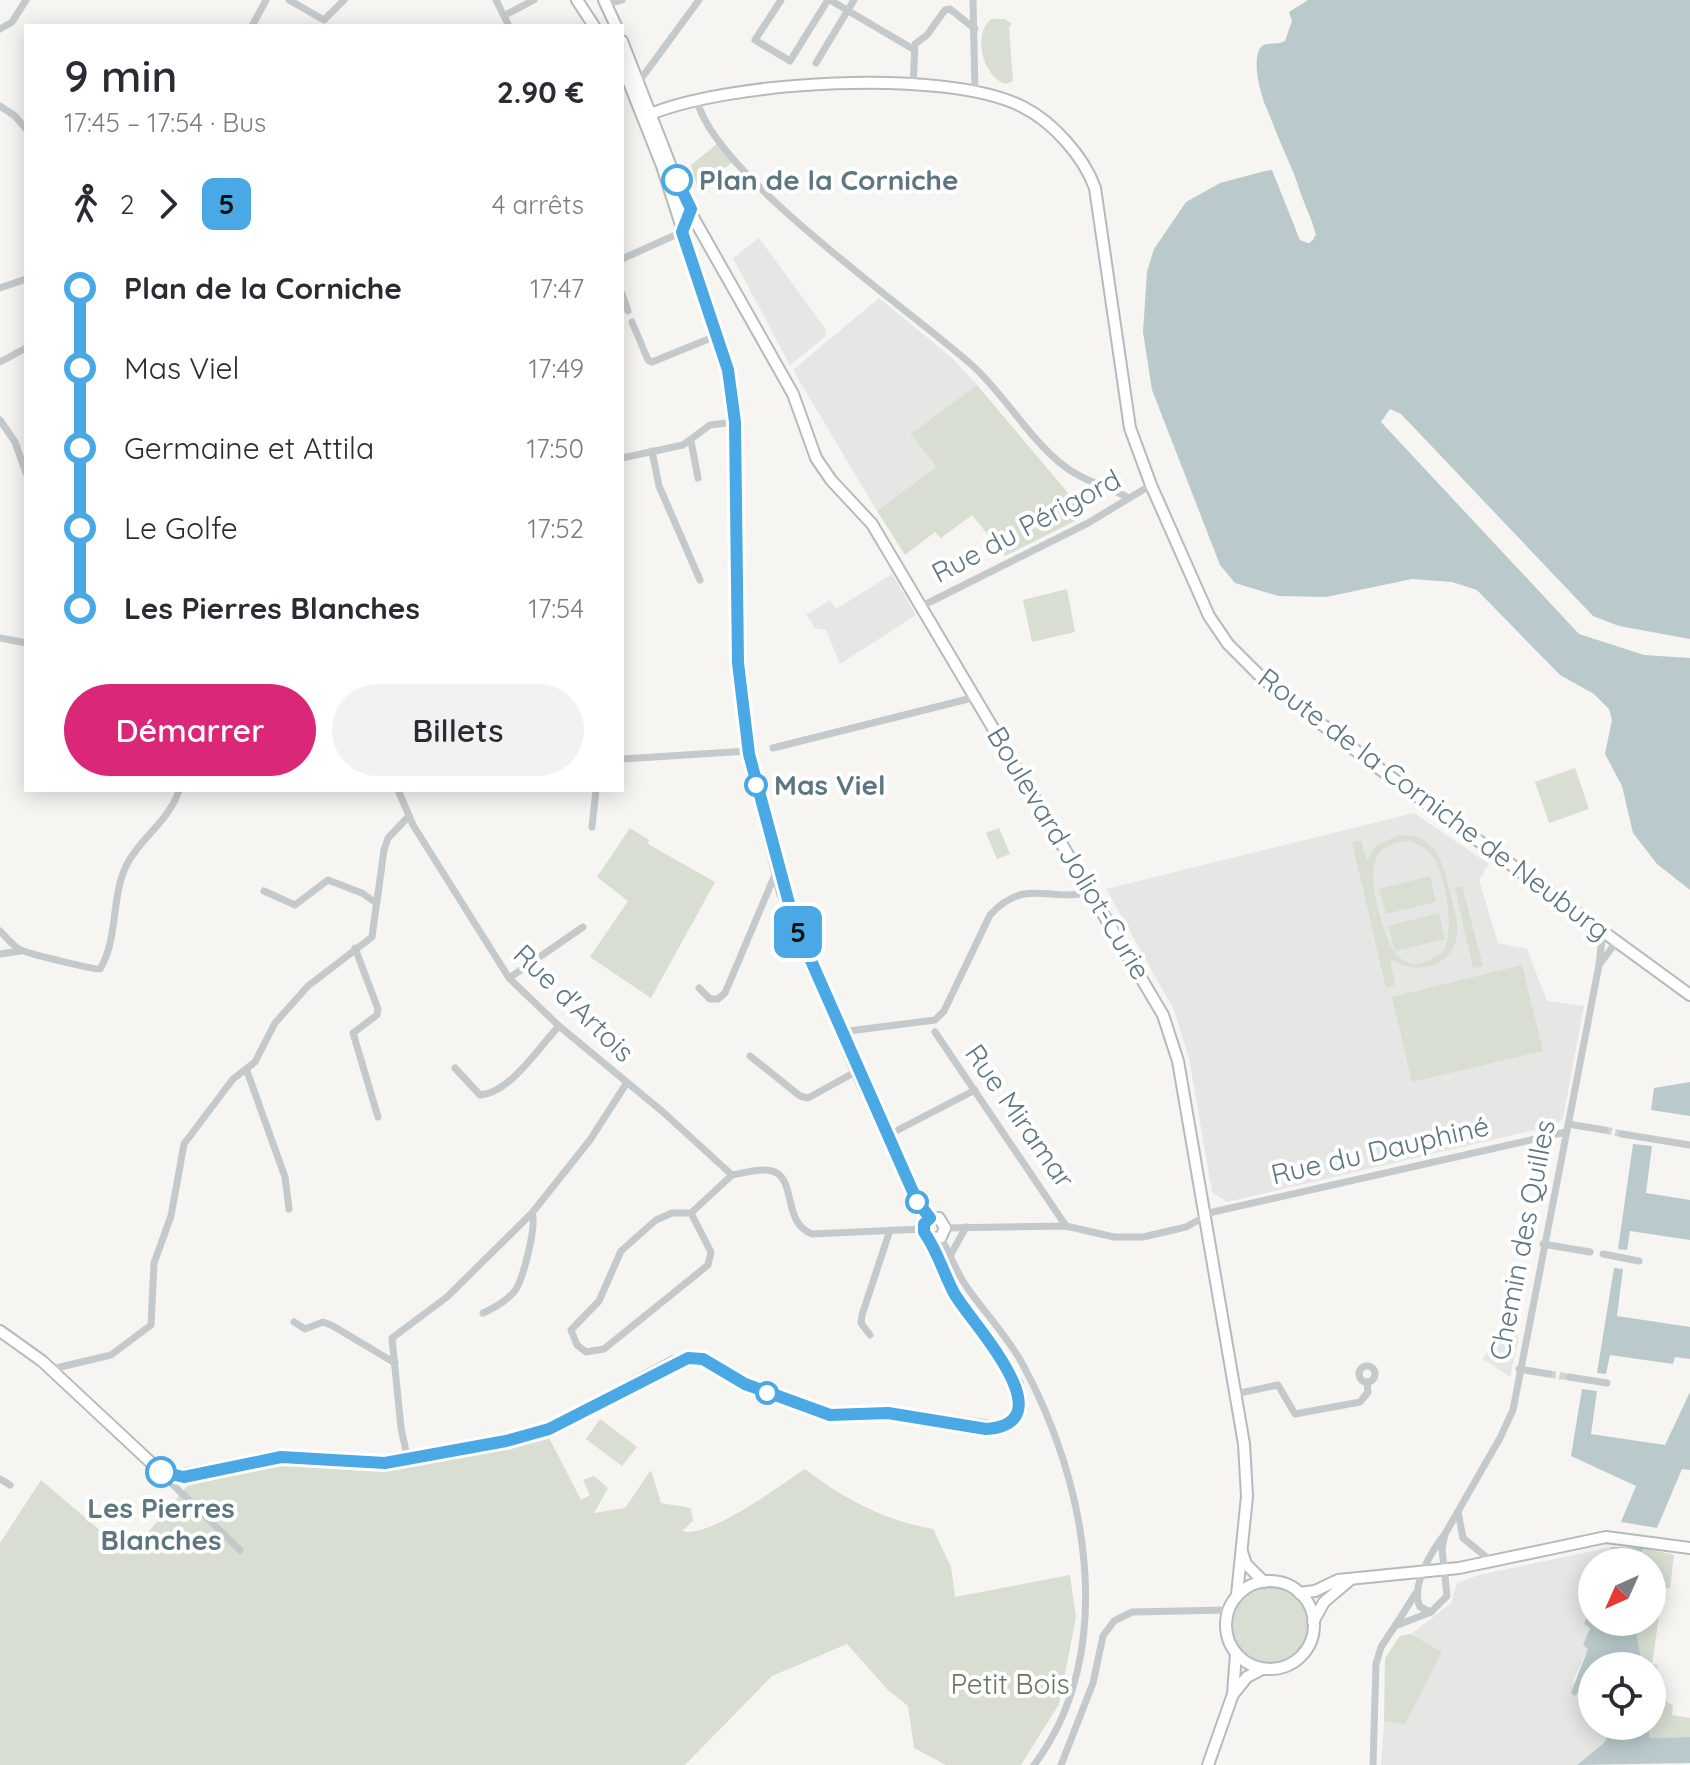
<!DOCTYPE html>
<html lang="fr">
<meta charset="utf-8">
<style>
:root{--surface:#fff;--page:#f2f2f3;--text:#2b2b33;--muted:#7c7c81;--accent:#db2777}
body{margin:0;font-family:Quicksand,sans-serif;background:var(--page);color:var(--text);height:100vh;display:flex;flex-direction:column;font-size:30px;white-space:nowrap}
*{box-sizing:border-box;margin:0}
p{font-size:26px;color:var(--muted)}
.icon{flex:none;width:44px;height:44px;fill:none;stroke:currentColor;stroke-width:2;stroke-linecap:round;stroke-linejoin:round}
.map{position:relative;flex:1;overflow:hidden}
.details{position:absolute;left:24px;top:24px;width:600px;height:768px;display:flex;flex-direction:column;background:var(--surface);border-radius:0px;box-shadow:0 4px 20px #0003}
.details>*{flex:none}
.badge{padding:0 16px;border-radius:12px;font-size:28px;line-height:52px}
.needle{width:52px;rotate:225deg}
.tools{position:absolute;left:1578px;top:1548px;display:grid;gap:16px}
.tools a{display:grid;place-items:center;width:88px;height:88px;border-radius:50%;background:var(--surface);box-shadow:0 4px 20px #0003;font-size:40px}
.map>.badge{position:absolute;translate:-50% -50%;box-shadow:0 0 0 4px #fff}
.legs{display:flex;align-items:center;gap:12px;height:88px;padding:0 40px;font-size:26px}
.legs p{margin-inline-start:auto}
.headline{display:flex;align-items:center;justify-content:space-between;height:136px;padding:0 40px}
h1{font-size:44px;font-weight:600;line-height:60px}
.action{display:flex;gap:16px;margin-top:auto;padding:16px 40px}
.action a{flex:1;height:92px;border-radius:48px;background:var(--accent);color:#fff;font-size:32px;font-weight:600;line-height:92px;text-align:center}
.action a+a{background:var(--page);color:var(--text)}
ul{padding:0 40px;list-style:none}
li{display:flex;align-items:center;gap:28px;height:80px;font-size:30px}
li i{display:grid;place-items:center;width:12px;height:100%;margin:0 10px;background:currentColor}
li i::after{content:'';width:20px;height:20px;margin:-10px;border:6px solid;border-radius:50%;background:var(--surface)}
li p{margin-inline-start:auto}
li:first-child i{background:linear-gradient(#0000 50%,currentColor 0)}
li:last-child i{background:linear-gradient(currentColor 50%,#0000 0)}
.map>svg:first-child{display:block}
.built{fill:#e6e7e5}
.green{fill:#d8ded2;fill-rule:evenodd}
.water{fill:#bacacc}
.pier{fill:#f6f5f1}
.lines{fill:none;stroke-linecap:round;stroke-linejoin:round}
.street-tunnel{stroke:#d0d5d5;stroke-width:7;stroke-dasharray:7 3.5;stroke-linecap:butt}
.secondary-casing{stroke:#b4bbbf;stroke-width:14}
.street{stroke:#c4c9cc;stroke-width:7}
.secondary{stroke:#fff;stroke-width:10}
.line-1-casing{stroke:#fff;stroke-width:18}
.line-1{stroke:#4aa9e4;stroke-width:12}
.stop-1-dot{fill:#fff;stroke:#4aa9e4;stroke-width:4}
.labels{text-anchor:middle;stroke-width:8;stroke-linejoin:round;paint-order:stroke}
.stop-label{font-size:28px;font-weight:bold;fill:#5d7680;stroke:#fff;text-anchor:start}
.street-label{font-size:28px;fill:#5d7680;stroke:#fff}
.park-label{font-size:28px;fill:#66775d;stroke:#fff}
</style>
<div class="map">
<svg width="1690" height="1765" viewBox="0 0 1690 1765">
<rect width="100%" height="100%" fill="#f6f5f1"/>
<g class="built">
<path d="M759,238L825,328L826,336L790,365L733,258Z"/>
<path d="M879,298L952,358L977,385L912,434L936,467L877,511L793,370Z"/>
<path d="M892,574L916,615L840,664L826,630L815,628L806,615L830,600L836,609Z"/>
<path d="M1414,813L1489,864L1479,880L1498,943L1527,949L1547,1001L1584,1006L1563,1118L1556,1125L1227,1202L1212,1192L1189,1058L1174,1010L1106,889Z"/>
<path d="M1517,1331L1518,1342L1510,1377L1483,1359L1497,1334Z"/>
<path d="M1612,1547L1604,1562H1592V1589L1587,1602L1592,1606L1584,1624L1590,1627L1583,1645L1588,1649L1573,1680L1578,1690L1592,1696V1726H1599L1598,1730L1609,1735L1604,1743L1577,1765H1381L1384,1721L1405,1723L1442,1652L1411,1634L1451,1603L1457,1583L1479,1575Z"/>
</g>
<g class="green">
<path d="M991,19H1005L1012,24L1009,27L1013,81L1006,84C983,78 972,34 991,19Z"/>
<path d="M717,144L734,161L698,189L691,165Z"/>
<path d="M977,385L1079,506L1077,520L1005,556L972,515L941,538L935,532L905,555L877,511L936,467L911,434Z"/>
<path d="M1067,589L1075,632L1032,642L1023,600Z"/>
<path d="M1575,768L1589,809L1549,823L1535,782Z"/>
<path d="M630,828L649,840L648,844L715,882L651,998L590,957L628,901L597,877Z"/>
<path d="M999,828L1010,854L997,859L986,833Z"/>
<path d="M1397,836C1437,830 1444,867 1451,897C1454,909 1459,922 1457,934C1453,969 1415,975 1390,959L1395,985L1386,988L1352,842L1361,840L1367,861L1376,846ZM1408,841C1416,843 1425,847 1430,853C1446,870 1455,931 1444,950C1404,986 1387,946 1379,912C1371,881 1364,843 1408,841Z"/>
<path d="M1430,876L1436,902L1386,914L1379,889Z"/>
<path d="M1462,886L1483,966L1473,968L1455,888Z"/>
<path d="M1439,913L1445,939L1395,951L1388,926Z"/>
<path d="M1522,965L1543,1051L1412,1082L1392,997Z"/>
<path d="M600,1419L637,1447L622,1466L586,1439Z"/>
<path d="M547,1434L581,1500L590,1495L583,1480L594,1476L608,1488L594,1513L625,1508L651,1470L661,1503L691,1508L693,1521L682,1531C710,1539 780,1485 805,1469C844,1499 883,1520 933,1529L951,1567L955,1597L1070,1575L1076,1617L1059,1704L1021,1765H946L914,1748L908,1706L887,1689L847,1644L772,1676L685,1765H0V1543L41,1480L129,1555L193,1479L282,1460L374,1468Z"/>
<path d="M1643,1548L1674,1555L1670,1588H1663L1652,1664L1658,1665L1656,1674L1652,1675V1666H1642L1635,1622H1652V1562H1638Z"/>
<circle cx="1269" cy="1625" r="39"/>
<path d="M1411,1634L1442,1652L1405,1724L1384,1721L1385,1658L1400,1636Z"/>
<path d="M1654,1682L1660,1698L1673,1705L1672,1715L1690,1718V1737L1649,1738Z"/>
</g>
<g class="water">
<path d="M1308,0H1690V890L1657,864L1633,833L1622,786L1605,754L1612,720L1609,709L1594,694L1560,675L1477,590L1452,582L1412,579L1326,597L1278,596L1235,583L1220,565L1152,390L1143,332L1147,272L1154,249L1186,202L1220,183L1265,171L1272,170L1300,240L1309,243L1314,239C1307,218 1302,195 1294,174C1283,145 1247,81 1259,50C1263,40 1277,46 1285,41L1292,21L1289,12Z"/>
<path d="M1690,1082V1116L1651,1110L1654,1088Z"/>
<path d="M1633,1144L1652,1146L1646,1193L1690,1200V1240L1630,1231L1627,1250L1618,1249Z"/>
<path d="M1614,1268L1623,1269L1617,1316L1690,1327V1359L1675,1357L1673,1364L1610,1355L1606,1374L1597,1373Z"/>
<path d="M1582,1389L1597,1391L1591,1434L1665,1445L1690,1392V1470L1682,1469L1657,1528L1621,1522L1636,1486L1571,1456Z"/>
<path d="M1612,1547L1643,1548L1638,1562H1604Z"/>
<path d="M1592,1606V1622H1635L1642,1666H1592V1696L1579,1690L1575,1696L1571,1693L1588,1649L1583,1645L1590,1628L1584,1624Z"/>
<path d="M1599,1726H1650L1649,1738L1690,1737V1763L1577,1765L1604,1743L1608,1735L1597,1729Z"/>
</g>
<g class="pier">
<path d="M1265,104L1312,222L1316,235L1309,243L1300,240L1271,166L1276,168L1307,239L1312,235L1309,224L1263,109Z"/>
<path d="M1390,409L1401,414L1593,616L1619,626L1690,639V658L1644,655L1579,634L1381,422Z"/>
</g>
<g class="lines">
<g class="street-tunnel">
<path d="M1605,1130L1622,1134"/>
<path d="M1549,1374L1569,1377"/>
</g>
<g class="secondary-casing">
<g id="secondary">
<path d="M577,0L594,26"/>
<path d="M604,0L616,26"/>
<path d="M622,41L685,203L793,394L816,458L831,480L872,524L1163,1015L1178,1061L1244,1444L1247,1496L1237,1595"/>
<path d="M622,65L662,166L728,370L735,422L740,690L749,754L783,892L857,1071L917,1201L930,1218"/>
<path d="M646,116C725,81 946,67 1023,107C1053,122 1084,157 1095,188L1130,428L1151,485L1209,616L1228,644L1262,678L1373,764L1690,995"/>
<path d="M930,1218H939L945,1228L941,1237L931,1239"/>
<path d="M0,1331L42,1361L161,1472L172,1477L281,1457L385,1463L506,1441L549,1429L674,1362L703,1359L745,1384L830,1415L888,1413L998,1428L1012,1419L1019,1406L1017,1384L955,1294L931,1239L924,1232V1224L930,1218"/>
<path d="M1242,1552L1246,1564L1264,1582"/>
<circle cx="1270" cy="1625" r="44"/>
<path d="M1299,1593L1315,1591L1338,1580L1459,1568L1606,1537L1690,1548"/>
<path d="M1313,1622L1324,1602L1350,1580"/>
<path d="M1234,1693L1247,1677L1262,1669"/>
<path d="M1208,1765L1233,1694L1236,1653"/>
</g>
</g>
<g class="street">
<path d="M289,0L324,20L344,0"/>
<path d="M496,0L509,26"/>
<path d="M781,0L755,40L790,61L828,0"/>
<path d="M830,0L913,49"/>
<path d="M973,0L975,92"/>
<path d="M606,4L622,0"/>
<path d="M505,15L534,0"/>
<path d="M252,26L266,0"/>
<path d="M0,29L12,22L26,0"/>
<path d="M816,63L854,0"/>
<path d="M638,83L699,0"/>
<path d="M913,86L915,44L927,35L945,10L950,9L975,29"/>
<path d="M697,100C714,175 912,311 974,367C1005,396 1027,435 1059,462C1081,481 1105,485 1129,498"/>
<path d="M0,106L15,116L26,129"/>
<path d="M622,259L682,232"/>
<path d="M0,288L26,279"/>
<path d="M622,294L628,311"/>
<path d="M632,322L648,360L652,362L716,336"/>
<path d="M0,362L26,348"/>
<path d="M0,420L15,442L26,473"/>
<path d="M691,441L698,478"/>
<path d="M652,451L659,486L700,580"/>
<path d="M622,458L683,445L710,425L735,422"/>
<path d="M922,606L1088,523L1151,485"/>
<path d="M0,638L26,643"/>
<path d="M773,748L976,697"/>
<path d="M622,759L748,751"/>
<path d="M398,790L413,825L509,978L559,1026L663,1112L732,1175"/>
<path d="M592,827L596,790"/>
<path d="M264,891L295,905L328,880L362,893L376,903"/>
<path d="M0,931C6,937 12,945 19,949C24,953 96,970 100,969C118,940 111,898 126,866C140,837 169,822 179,790"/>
<path d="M1603,931L1599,965L1617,941"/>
<path d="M355,948L378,1009L377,1015L353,1033L378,1117"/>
<path d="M0,954L21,951"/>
<path d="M509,978L583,927"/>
<path d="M699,988L710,999H718L725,993L777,870"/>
<path d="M841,1032L935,1020L944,1011L990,915C1027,874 1056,906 1092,890"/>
<path d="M935,1032L1066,1226"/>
<path d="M750,1056L800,1096L808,1098L857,1071"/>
<path d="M455,1068L480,1095C510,1093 539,1047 559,1026"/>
<path d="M247,1071L285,1177L289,1209"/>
<path d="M1568,1124L1605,1130"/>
<path d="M898,1130L975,1090"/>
<path d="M1622,1134L1690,1145"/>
<path d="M732,1175C744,1173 764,1167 775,1172C796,1182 783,1223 812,1234L923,1229"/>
<path d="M691,1213L711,1252L708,1265L604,1349L586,1352L577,1345L571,1330L599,1301L621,1251L656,1220L672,1213H691L732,1175"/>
<path d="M945,1228L1066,1226L1114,1237H1143L1186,1227L1213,1212L1566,1132"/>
<path d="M941,1237C949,1253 956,1271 966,1286C984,1312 1008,1337 1023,1365C1086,1481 1120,1651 1034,1765"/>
<path d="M1543,1244L1590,1252"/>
<path d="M1603,1254L1639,1261"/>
<path d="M950,1256L966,1227"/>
<path d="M483,1313C494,1308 506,1301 514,1292C523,1281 537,1225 532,1213"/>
<path d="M294,1322L305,1329L323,1322L333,1326L395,1363"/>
<path d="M870,1335L861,1323L862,1315L890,1230"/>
<circle cx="1367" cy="1374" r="8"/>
<path d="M52,1369L111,1355L151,1325L154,1263L171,1216L184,1144L233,1079L255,1062L275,1023L308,986L372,937L384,850L388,838L409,816"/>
<path d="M1519,1369L1549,1374"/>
<path d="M1569,1377L1607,1383"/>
<path d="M1235,1394L1278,1385L1295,1414L1360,1402L1368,1392L1367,1382"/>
<path d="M407,1456L401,1428L392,1338L447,1297L532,1213L590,1140L626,1084"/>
<path d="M165,1477L240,1550"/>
<path d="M0,1479L10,1485"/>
<path d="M1458,1512L1463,1538L1491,1561"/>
<path d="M1445,1534L1500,1438L1513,1410L1599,965"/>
<path d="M1445,1534L1442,1549L1447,1596L1431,1612L1420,1607C1410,1587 1432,1550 1445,1534Z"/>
<path d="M1416,1593L1395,1626L1431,1612"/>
<path d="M1061,1765L1093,1683L1103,1636L1114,1621L1132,1612L1228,1610"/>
<path d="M1373,1765L1376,1664L1381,1647L1395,1626"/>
</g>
<use href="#secondary" class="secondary"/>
</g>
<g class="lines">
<g class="line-1-casing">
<path id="line-1" d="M161,1472L184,1477L281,1457L385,1463L506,1441L549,1429L688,1358L703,1359L745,1384L830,1415L888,1413L986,1429C1069,1423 970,1322 954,1293C943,1272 937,1250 924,1232V1224L930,1218L917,1201L794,922L749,754L738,663L735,422L728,370L682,232L691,209L677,180"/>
</g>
<use href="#line-1" class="line-1"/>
</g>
<g class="stop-1-dot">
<circle cx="677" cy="180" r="14"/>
<circle cx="756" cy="785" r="10"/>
<circle cx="917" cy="1202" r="10"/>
<circle cx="767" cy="1393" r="10"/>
<circle cx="161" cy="1472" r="14"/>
</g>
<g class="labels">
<g class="stop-label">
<text x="699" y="190">Plan de la Corniche</text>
<text x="774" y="795">Mas Viel</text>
<text x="161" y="1518" text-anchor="middle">Les Pierres<tspan x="161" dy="32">Blanches</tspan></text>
</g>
<g class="street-label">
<text transform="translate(1026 526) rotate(-28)" y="10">Rue du Périgord</text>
<text transform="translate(1434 804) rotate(37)" y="10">Route de la Corniche de Neuburg</text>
<text transform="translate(1069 853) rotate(59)" y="10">Boulevard Joliot-Curie</text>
<text transform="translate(574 1003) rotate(44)" y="10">Rue d'Artois</text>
<text transform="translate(1020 1116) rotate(55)" y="10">Rue Miramar</text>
<text transform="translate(1380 1150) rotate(-13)" y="10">Rue du Dauphiné</text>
<text transform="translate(1522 1240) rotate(-79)" y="10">Chemin des Quilles</text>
</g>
<g class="park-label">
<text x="1010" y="1694">Petit Bois</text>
</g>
</g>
</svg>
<div class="tools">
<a><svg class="needle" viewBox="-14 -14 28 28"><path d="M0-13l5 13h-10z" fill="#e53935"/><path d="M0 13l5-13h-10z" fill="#7c7c81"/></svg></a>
<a><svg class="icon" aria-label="locate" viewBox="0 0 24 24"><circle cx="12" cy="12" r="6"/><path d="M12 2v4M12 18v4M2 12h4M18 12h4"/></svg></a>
</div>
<b class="badge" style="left:798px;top:932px;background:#4aa9e4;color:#111">5</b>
<section class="details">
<div class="headline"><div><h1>9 min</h1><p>17:45 – 17:54 · Bus</p></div><b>2.90 €</b></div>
<div class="legs"><svg class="icon" aria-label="walk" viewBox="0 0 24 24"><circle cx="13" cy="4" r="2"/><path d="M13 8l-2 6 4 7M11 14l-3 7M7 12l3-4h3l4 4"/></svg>2<svg class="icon" aria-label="forward" viewBox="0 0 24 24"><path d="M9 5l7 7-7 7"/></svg><b class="badge" style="background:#4aa9e4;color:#111">5</b><p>4 arrêts</p></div>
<ul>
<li><i style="color:#4aa9e4"></i><b>Plan de la Corniche</b><p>17:47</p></li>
<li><i style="color:#4aa9e4"></i><span>Mas Viel</span><p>17:49</p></li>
<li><i style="color:#4aa9e4"></i><span>Germaine et Attila</span><p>17:50</p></li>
<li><i style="color:#4aa9e4"></i><span>Le Golfe</span><p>17:52</p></li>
<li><i style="color:#4aa9e4"></i><b>Les Pierres Blanches</b><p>17:54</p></li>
</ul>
<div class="action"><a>Démarrer</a><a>Billets</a></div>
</section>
</div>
